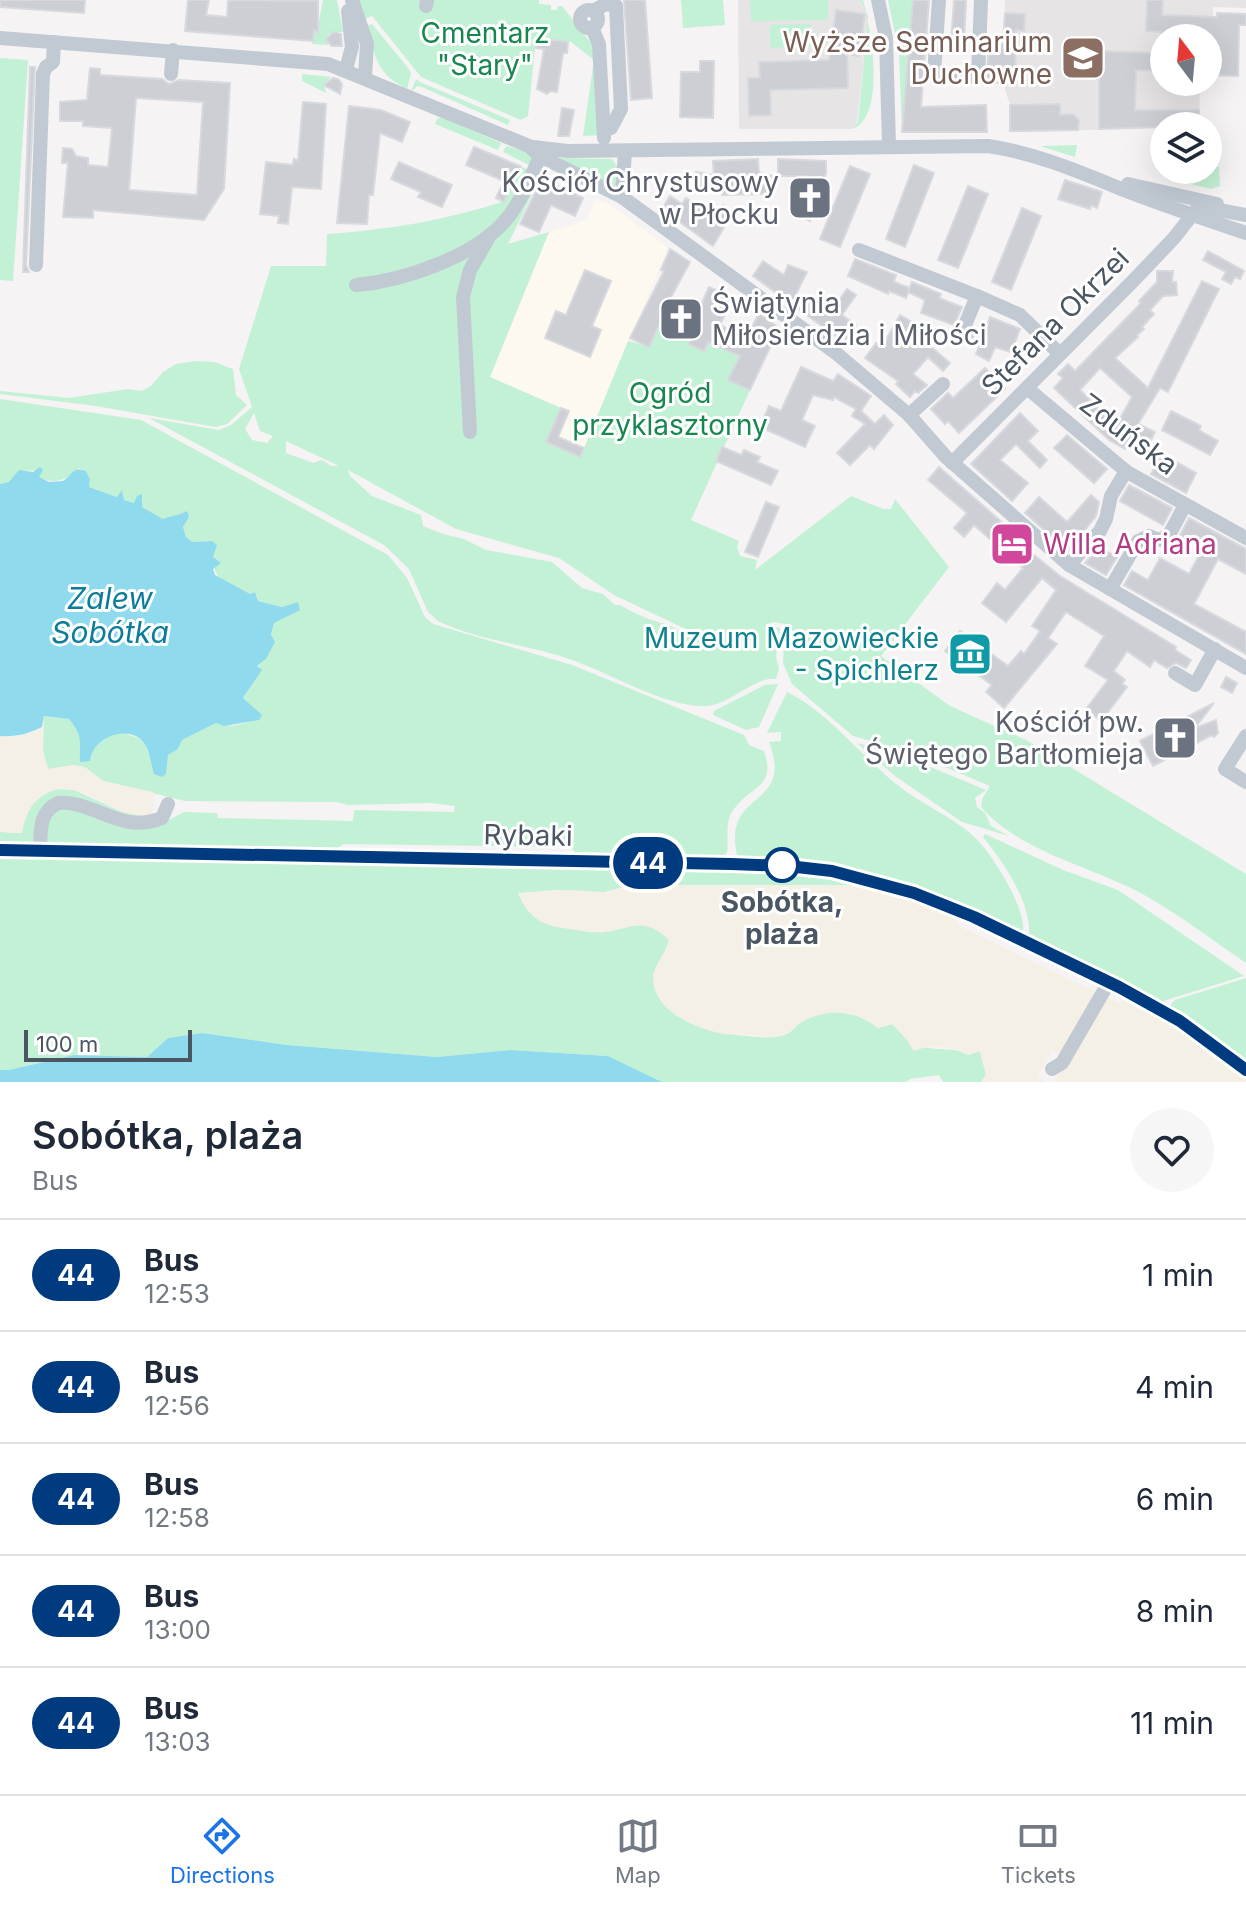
<!DOCTYPE html>
<meta charset="utf-8">
<style>
:root{--surface:#fff;--page:#f6f6f7;--text:#1f2937;--muted:#747a83;--line:#e0e1e3;--accent:#1a73e8}
body{margin:0;font-family:Inter,sans-serif;background:var(--page);color:var(--text);height:100vh;display:flex;flex-direction:column;font-size:30px;white-space:nowrap}
*{box-sizing:border-box;margin:0}
p{font-size:26px;color:var(--muted)}
.icon{flex:none;width:44px;height:44px;fill:none;stroke:currentColor;stroke-width:2;stroke-linecap:round;stroke-linejoin:round}
.map{position:relative;height:1082px;overflow:hidden}
.sheet{display:flex;flex-direction:column;background:var(--surface);flex:1}
.sheet>*{flex:none}
.badge{padding:0 16px;border-radius:26px;font-size:28px;line-height:52px}
.needle{width:52px;rotate:344deg}
.controls{position:absolute;left:1150px;top:24px;display:grid;gap:16px}
.controls a{display:grid;place-items:center;width:72px;height:72px;border-radius:50%;background:var(--surface);box-shadow:0 8px 32px #0002;font-size:40px}
.scale{position:absolute;left:24px;bottom:20px;width:168px;box-sizing:border-box;padding-left:8px;border:4px solid #4a5661;border-top:0;font-size:22px;line-height:28px;white-space:nowrap;color:#4a5661;-webkit-text-stroke:6px #fff;paint-order:stroke}
.map>.badge{position:absolute;translate:-50% -50%;box-shadow:0 0 0 4px #fff}
.round{display:grid;place-items:center;flex:none;width:84px;height:84px;border-radius:42px;background:var(--page)}
.headline{display:flex;align-items:center;justify-content:space-between;height:136px;padding:0 32px}
h1{font-size:38px;font-weight:600;line-height:60px}
ul{padding:0;list-style:none}
li{display:flex;align-items:center;gap:24px;height:112px;padding:0 32px;border-top:2px solid var(--line)}
li div{flex:1}
li b{display:block;font-size:30px}
li em{font-style:normal}
li .badge{min-width:88px;font-weight:700;text-align:center}
.tab-bar{display:flex;justify-content:space-around;align-items:center;height:112px;border-top:2px solid var(--line);background:var(--surface);font-size:22px;color:var(--muted)}
.tab-bar a{display:grid;justify-items:center;gap:4px}
.tab-bar .active{color:var(--accent)}
.map>svg:first-child{display:block}
.commercial{fill:#fdf9ef}
.education{fill:#e6e4e5}
.green{fill:#c3f1d5;fill-rule:evenodd}
.sand{fill:#f5f0e5}
.water{fill:#90daee}
.building{fill:#cdcfd5;stroke:#d7d9de;stroke-width:2;fill-rule:evenodd}
.lines{fill:none;stroke-linecap:round;stroke-linejoin:round}
.minor{stroke:#c1cad2;stroke-width:14}
.line-casing{stroke:#fff;stroke-width:18}
.line{stroke:#003b80;stroke-width:12}
.stop-dot{fill:#fff;stroke:#003b80;stroke-width:4}
.labels{text-anchor:middle;stroke-width:6;stroke-linejoin:round;paint-order:stroke}
.park-label{font-size:28px;fill:#17864f;stroke:#fff}
.education-label{font-size:28px;fill:#785e54;stroke:#fff;text-anchor:end}
.worship-label{font-size:28px;fill:#5b616d;stroke:#fff;text-anchor:end}
.street-label{font-size:28px;fill:#4a5661;stroke:#fff}
.hotel-label{font-size:28px;fill:#b23c85;stroke:#fff;text-anchor:start}
.culture-label{font-size:28px;fill:#0d838f;stroke:#fff;text-anchor:end}
.stop-label{font-size:28px;font-weight:bold;fill:#4a5661;stroke:#fff}
.water-label{font-size:30px;font-style:italic;fill:#0c7c9b;stroke:#fff}
</style>
<div class="map">
<svg width="1246" height="1082" viewBox="0 0 1246 1082">
<rect width="100%" height="100%" fill="#f5f3f3"/>
<path class="commercial" d="M595,199L612,206L668,248L580,457L546,442L561,408L490,378L549,232L587,220Z"/>
<g class="education">
<path d="M738,0H860L868,16L857,122L852,129H739Z"/>
<path d="M1005,0H1246V8L1213,7L1212,73L1208,72V38H1164V82H1200L1199,126L1029,132L1010,131V105L1003,83Z"/>
</g>
<g class="green">
<path d="M323,0H337L343,32H332L328,36V45L312,44L315,22L319,21Z"/>
<path d="M359,0H539V4L551,5V10H557L558,6H562L594,47L601,135L583,136L594,60L571,42L536,38L528,116L521,120L421,77L372,16L364,19Z"/>
<path d="M681,0H723L725,25L683,28Z"/>
<path d="M750,0H828V20L751,21Z"/>
<path d="M860,0H863C871,28 887,117 852,129L858,122L868,16Z"/>
<path d="M888,0H913L902,132L899,53Z"/>
<path d="M372,24L409,69L411,74L407,89C375,72 377,59 366,26Z"/>
<path d="M811,24V46L770,48V25Z"/>
<path d="M0,58L28,60L13,281L0,280Z"/>
<path d="M302,74L331,77L324,85L326,93L302,81Z"/>
<path d="M416,79L420,82L510,120L508,125L422,87L417,86L411,92Z"/>
<path d="M442,117L501,143L498,150L435,124L437,119Z"/>
<path d="M1077,145L1075,157L1040,146Z"/>
<path d="M506,146L528,152L534,160L531,166L503,152Z"/>
<path d="M559,158L612,159L618,168L617,188Z"/>
<path d="M1208,165L1219,167L1220,186L1211,189L1186,183L1201,170H1208Z"/>
<path d="M520,166L541,176L508,244L549,232L490,377L561,408L547,442L581,456L628,341L649,346L661,321L693,335L689,344L704,350L708,342L740,356L728,380L750,390L691,520L739,541L737,547L740,556L757,560L755,570L851,496L883,509H891L895,499L949,567L881,656L950,706L1026,740L1246,874V963C1214,941 1182,917 1148,897C1094,866 1024,855 981,807L983,797L990,786L907,751L853,736L792,684L783,663L785,624L774,622L765,625L780,628L776,657L779,669L776,679C753,676 730,707 702,706C665,706 611,674 575,661C531,645 479,641 438,621L428,612L409,569L384,545L149,418L219,430L231,425L252,407L239,369L271,266H326L327,234C388,230 447,220 505,201ZM254,413L260,431L273,436L267,443L252,440L245,429ZM286,441L339,466H331L322,460L313,463L286,453ZM348,470L456,529L559,558L614,595L690,631C678,634 676,627 665,624C648,619 637,615 620,605H615L603,594L582,588L552,562L486,550L464,539L443,534L423,526L421,515L372,496L350,476Z"/>
<path d="M196,361L214,362L233,369L236,395L247,405L227,424L215,427L96,406L0,394V391L69,398L128,389L142,391L151,386L163,372L176,364Z"/>
<path d="M0,399L141,420L388,555L407,578L425,617L433,624L572,665L744,735L749,745L764,751C777,788 750,786 734,809C724,822 729,838 727,853L720,858L579,856L570,847L343,844L335,851L48,845L45,842L44,825L57,807L167,821L184,812L217,813L218,818L353,821L354,810L454,812L455,806L431,803L347,805L337,802L185,801L103,781L84,767L74,765L48,769L43,751L44,716L70,719C79,730 83,738 80,752L91,753L96,745L107,737L121,732L138,738L145,744L148,752L166,774L167,755L178,749L182,740L216,723C232,729 248,723 261,715L243,699L261,670L257,667L266,659L274,623L297,603L282,607L258,601L255,592L250,594C213,576 215,582 212,541L192,542L186,537L183,527L189,517L170,516L163,519L135,503L124,500L122,491L118,497L89,487L90,479L86,471L79,468C65,480 56,485 38,477L43,470L19,471L9,482L0,484Z"/>
<path d="M778,684L759,727L746,730L713,715L714,711L765,685Z"/>
<path d="M787,692C830,713 862,758 900,787C924,806 962,821 981,844C996,861 1026,909 1023,932L1021,933C974,913 927,890 878,876C834,864 788,863 743,859L737,855C722,788 795,810 769,742L781,741V732L767,733Z"/>
<path d="M857,743L899,754L986,790L975,798L977,807L985,813L991,826L1009,836L962,822L895,776Z"/>
<path d="M60,787L72,789L122,812L153,816L136,819L61,799L32,845L0,846V832L22,833C26,808 36,796 60,787Z"/>
<path d="M985,834L1063,870L1118,890L1244,976L1160,1002L1029,937C1032,903 1004,863 983,837Z"/>
<path d="M0,855L790,871V874L799,875V872L867,885H631L604,893L556,890L519,893C532,903 557,926 572,929C581,931 595,933 604,932C633,928 642,915 669,939L666,951L653,975L722,1034C743,1034 763,1041 783,1035C791,1033 796,1025 803,1021C829,1007 857,1011 878,1028L892,1024C905,1037 918,1048 937,1049C950,1050 955,1048 968,1055L980,1051L986,1075L981,1082H943L939,1075L910,1079L906,1082H662L608,1056L510,1050L437,1057L287,1045L202,1033L168,1038L147,1057L74,1055L9,1070H0Z"/>
<path d="M1246,978V1064L1169,1007L1175,1000Z"/>
</g>
<g class="sand">
<path d="M42,727L43,751L48,769L74,765L85,767L103,781L153,792V816C142,816 132,815 122,812C114,809 107,804 100,800C61,780 30,786 22,833L0,832V736L17,737Z"/>
<path d="M631,885H867L954,914L959,926L1098,993L1062,1055L1053,1050L1037,1076L1045,1082H981L986,1075L980,1051L968,1055C952,1046 931,1044 914,1051L906,1039L892,1024L878,1028C865,1017 852,1011 834,1012C823,1013 808,1017 799,1024C795,1027 791,1033 785,1035C770,1040 758,1035 743,1034C735,1033 727,1035 719,1033C692,1027 654,1010 653,979C653,966 666,953 669,940C644,916 633,928 604,932C596,933 587,931 579,930C548,927 530,923 518,893L572,890L604,892Z"/>
<path d="M1105,996L1119,1003L1130,999L1164,1017L1246,1077V1082H1054Z"/>
</g>
<g class="water">
<path d="M40,467L43,470L39,477L49,482L63,481C73,474 73,466 86,471L90,479L89,487L117,497L122,490L124,500L134,503L137,496L142,494V507L163,519C171,515 179,516 187,511L189,517L183,527L186,537L192,542L212,541L217,545L213,557L221,563L213,569L215,575L250,594L255,592L258,601L282,607L298,602L300,610L274,623L271,635L275,642L266,659L257,666L262,670L243,698L262,715L259,720L224,726L216,723L182,740L178,749L168,755L166,774L162,777L154,774C151,764 150,751 144,743C129,723 92,737 90,761L80,762C79,741 84,737 69,719L44,716L42,727C27,734 17,737 0,736V484L9,482L19,470L33,472Z"/>
<path d="M202,1033L287,1045L437,1057L510,1050L608,1056L662,1082H0V1070H9L74,1055L147,1057L168,1038Z"/>
</g>
<g class="building">
<path d="M0,0H85L84,13L0,7Z"/>
<path d="M188,0H209L206,15L227,17L228,0L318,1V33L314,30L313,41L185,31Z"/>
<path d="M624,0H645L652,98L631,100Z"/>
<path d="M913,0H929L921,107L986,105L987,132H902Z"/>
<path d="M954,0H966L964,44H951Z"/>
<path d="M1147,0H1163L1162,15L1217,17V13L1246,14V25H1239L1238,76L1212,75V73L1208,72V38H1196L1197,33L1179,32V38H1161V32L1146,31Z"/>
<path d="M836,10L865,14L859,56L847,54L848,88L770,90L771,115L749,116L748,78H760L759,62L829,60Z"/>
<path d="M1005,13L1025,14L1024,31L1016,30L1015,83H986L989,44H1003Z"/>
<path d="M333,32L341,34L342,46H332L326,40Z"/>
<path d="M537,38L568,42L567,53H563L557,92L550,91L547,94L537,89L544,49L536,48Z"/>
<path d="M1099,51L1164,53V71L1136,70L1135,110H1199V126L1099,129Z"/>
<path d="M700,61H714L713,118L680,117L681,72H700Z"/>
<path d="M30,67H35L26,265L29,272H23Z"/>
<path d="M90,68L100,69V75L162,79L169,84L179,80L230,83L224,189L204,220L93,210V218L63,217L68,163H62L63,148L72,149L76,156L88,158V165L108,167L112,128L83,126V121H60V102L87,100ZM136,98L203,102L197,195L129,190Z"/>
<path d="M333,78L338,79L342,84L340,94L324,85Z"/>
<path d="M303,102L326,104L321,189L292,187L288,224L278,223L279,216L260,214L266,162L293,165L294,159L298,160Z"/>
<path d="M1060,104V115L1073,114L1079,120L1078,130L1010,131V105Z"/>
<path d="M349,106L381,110L410,122L402,142L380,133L373,195H369L367,224L337,223Z"/>
<path d="M562,108L574,110L569,136H558Z"/>
<path d="M474,147L520,166L504,202L496,198L504,181L466,165Z"/>
<path d="M758,159L759,173L773,176L768,194L722,195V184H705L703,191L692,189L696,172L714,175L713,161Z"/>
<path d="M778,159L826,161V173L810,221L797,215L808,176H778Z"/>
<path d="M399,162L452,185L442,207L418,197L421,192L391,179Z"/>
<path d="M914,165L934,173L905,247L886,239Z"/>
<path d="M850,166L870,174L840,247L820,239Z"/>
<path d="M542,178L583,198L575,216L551,205L539,232L520,224Z"/>
<path d="M1065,180L1102,192L1097,208L1091,205L1090,209L1058,199Z"/>
<path d="M968,186L988,194L958,268L938,260Z"/>
<path d="M670,196L682,204L686,198L713,218L723,205L733,212L713,246L662,209Z"/>
<path d="M1022,208L1041,216L1011,290L992,282Z"/>
<path d="M670,249L690,262L669,301L697,314L709,287L733,297L720,325L747,338L759,313L779,328L750,390L728,380L740,356L708,342L704,351L688,344L693,335L661,321L649,347L630,338L664,271L661,270Z"/>
<path d="M1208,251L1244,271L1240,279L1235,277L1231,284L1222,279L1226,272L1203,260Z"/>
<path d="M855,259L896,275L894,282L910,288L906,298L889,291L888,294L848,276Z"/>
<path d="M763,261L784,275L788,265L807,272L796,294L812,306L817,299L832,310L847,289L856,295L842,315L856,325L844,342L753,276Z"/>
<path d="M585,270L611,281L592,326L601,330L590,357L545,338L556,311L566,315Z"/>
<path d="M1157,271H1173L1172,282H1176L1177,295L1163,296L1150,310L1154,314L1142,327L1144,329L1137,335L1138,337L1115,358L1148,388L1202,281L1219,289L1168,392L1160,388L1138,424L1155,432L1149,444L1133,435L1125,449L1109,440L1054,388L1063,378L1058,374L1068,364L1075,371L1141,303L1139,301L1157,282ZM1100,368L1132,397L1116,426L1080,390Z"/>
<path d="M912,282L941,294L939,298L962,307L954,325L921,313L925,300L908,292Z"/>
<path d="M900,315L917,325L914,332L950,363L943,371L928,357L913,374L927,385L918,393L915,391L910,397L896,384L898,381L865,358L876,343L882,347Z"/>
<path d="M990,317L1020,329L1011,352L995,347L989,361L976,354L981,341L970,337L975,328L985,332Z"/>
<path d="M801,367L833,381L838,374L871,396L861,411L875,424L884,415L893,425L874,449L870,445L850,465L837,453L865,424L852,416L856,409L834,397L833,400L813,395L802,420L815,426L805,447L760,427L769,406L781,411Z"/>
<path d="M985,368L1005,389L959,433L948,421L945,424L931,409L948,393L953,398Z"/>
<path d="M561,408L569,411L558,437L584,448L580,457L546,442Z"/>
<path d="M1171,411L1201,426L1199,430L1218,441L1210,455L1162,430Z"/>
<path d="M1020,413L1038,431L1028,441L1047,460L1040,468L1016,444L1000,460L1028,483L1012,501L971,464Z"/>
<path d="M1067,435L1107,469L1094,483L1054,448Z"/>
<path d="M722,447L741,455L744,450L760,457L757,462L778,471L771,485L716,461Z"/>
<path d="M1162,454L1196,473L1186,493L1151,474Z"/>
<path d="M939,467L1030,547L1028,550L1060,576L1176,647L1175,650L1191,660L1186,668L1176,663L1167,668L1154,660L1150,667L1127,651L1114,671L1125,680L1122,684L1127,687L1101,721L1086,709L1108,680L1085,666L1104,636L1066,612L1048,638L1057,644L1004,708L986,692L992,685L945,651L960,631L1008,666L1021,651L1024,654L1040,631L1032,626L1056,590L1042,578L1006,622L982,603L997,583L1005,590L1023,568L974,525L964,537L954,528L967,513L928,480Z"/>
<path d="M1129,485L1172,508L1163,525L1120,501Z"/>
<path d="M1091,495L1099,502L1096,516L1068,551L1025,513L1039,497L1067,522Z"/>
<path d="M766,502L779,507L758,557L745,552Z"/>
<path d="M1189,518L1246,549V574L1218,559L1194,604L1246,632V654L1124,585L1132,571L1148,580L1160,558L1189,574L1203,548L1180,535Z"/>
<path d="M1099,547L1117,557L1106,575L1085,563Z"/>
<path d="M1226,677L1237,683L1232,693L1221,687Z"/>
<path d="M1214,703L1195,728L1216,720L1218,733L1214,737L1212,735L1153,766L1140,741Z"/>
</g>
<g class="lines">
<g class="minor">
<path d="M352,0L367,44L365,77"/>
<path d="M878,0L886,38L889,146"/>
<path d="M939,0L934,74L978,77L981,0"/>
<path d="M426,6L427,0"/>
<circle cx="589" cy="19" r="9"/>
<path d="M593,11L606,4L616,6L621,109L611,128L604,130"/>
<path d="M592,28L599,44L604,138"/>
<path d="M0,38L328,64L529,146L540,156L622,197L836,353L909,415L946,457L1069,565L1246,668"/>
<path d="M346,69L352,47L348,11"/>
<path d="M171,74L173,50"/>
<path d="M533,147L567,151L988,146C1037,153 1084,174 1129,192C1168,207 1207,220 1246,233"/>
<path d="M1128,184L1217,204"/>
<path d="M622,197L625,151"/>
<path d="M859,250L977,296L1020,315L1060,354"/>
<path d="M36,265L43,74L46,67L53,62L54,42"/>
<path d="M356,285C403,281 473,257 504,222C520,204 531,178 540,156"/>
<path d="M963,330L977,296"/>
<path d="M1027,388L1127,472L1246,538"/>
<path d="M909,415L943,384"/>
<path d="M470,432L463,297L470,270L488,239"/>
<path d="M952,463L1134,280L1174,238L1196,210L1208,208L1246,215"/>
<path d="M1069,565L1100,531L1106,519L1111,496L1126,471"/>
<path d="M1110,589L1138,541L1149,536L1159,540L1169,535L1185,505"/>
<path d="M1175,673L1195,685L1215,649"/>
<path d="M1246,736L1225,769L1246,782"/>
<path d="M0,850L731,864L788,866L832,871L914,893L974,917L1119,987L1180,1021L1246,1070"/>
<path d="M40,851C41,831 38,813 58,803C94,800 120,835 162,818L168,804"/>
<path d="M1052,1069L1062,1063L1109,982"/>
</g>
</g>
<g class="lines">
<g class="line-casing">
<path id="line" d="M0,850L731,864L788,866L832,871L914,893L974,917L1119,987L1180,1021L1246,1070"/>
</g>
<use href="#line" class="line"/>
</g>
<defs>
<g id="university-square" transform="scale(2.3)"><rect x="-9" y="-9" width="18" height="18" rx="4" fill="#8d6e63" stroke="#fff"/><path d="M0-5L7-2L0 1L-7-2ZM-4 1L0 2.5L4 1V4Q0 6-4 4Z" fill="#fff"/></g>
<g id="church-square" transform="scale(2.3)"><rect x="-9" y="-9" width="18" height="18" rx="4" fill="#6b7280" stroke="#fff"/><path d="M-1.2-6h2.4v3.5h3.3v2.4h-3.3V6h-2.4V-.1h-3.3v-2.4h3.3Z" fill="#fff"/></g>
<g id="hotel-square" transform="scale(2.3)"><rect x="-9" y="-9" width="18" height="18" rx="4" fill="#d1479c" stroke="#fff"/><path d="M-6-4.5h1.5V1H6V5H4.5V3h-9V5H-6ZM-4 0a1.8 1.8 0 1 1 3.6 0ZM.5 0V-2.5h3Q6-2.5 6 0Z" fill="#fff"/></g>
<g id="museum-square" transform="scale(2.3)"><rect x="-9" y="-9" width="18" height="18" rx="4" fill="#0f9aa8" stroke="#fff"/><path d="M0-6L6-3V-2H-6V-3ZM-5-1h2V3h-2ZM-1-1h2V3h-2ZM3-1h2V3H3ZM-6 4H6V6H-6Z" fill="#fff"/></g>
</defs>
<g fill-rule="evenodd">
<use href="#university-square" x="1083" y="58"/>
<use href="#church-square" x="810" y="198"/>
<use href="#church-square" x="681" y="319"/>
<use href="#hotel-square" x="1012" y="544"/>
<use href="#museum-square" x="970" y="654"/>
<use href="#church-square" x="1175" y="738"/>
</g>
<circle class="stop-dot" cx="782" cy="865" r="16"/>
<g class="labels">
<g class="park-label">
<text x="485" y="43">Cmentarz<tspan x="485" dy="32">"Stary"</tspan></text>
<text x="670" y="403">Ogród<tspan x="670" dy="32">przyklasztorny</tspan></text>
</g>
<g class="education-label">
<text x="1052" y="52">Wyższe Seminarium<tspan x="1052" dy="32">Duchowne</tspan></text>
</g>
<g class="worship-label">
<text x="779" y="192">Kościół Chrystusowy<tspan x="779" dy="32">w Płocku</tspan></text>
<text x="712" y="313" text-anchor="start">Świątynia<tspan x="712" dy="32">Miłosierdzia i Miłości</tspan></text>
<text x="1144" y="732">Kościół pw.<tspan x="1144" dy="32">Świętego Bartłomieja</tspan></text>
</g>
<g class="street-label">
<text transform="translate(1055 322) rotate(-45)" y="10">Stefana Okrzei</text>
<text transform="translate(1129 434) rotate(37)" y="10">Zduńska</text>
<text transform="translate(528 835) rotate(1)" y="10">Rybaki</text>
</g>
<g class="hotel-label">
<text x="1043" y="554">Willa Adriana</text>
</g>
<g class="culture-label">
<text x="939" y="648">Muzeum Mazowieckie<tspan x="939" dy="32">- Spichlerz</tspan></text>
</g>
<g class="stop-label">
<text x="782" y="912">Sobótka,<tspan x="782" dy="32">plaża</tspan></text>
</g>
<g class="water-label">
<text x="110" y="609">Zalew<tspan x="110" dy="34">Sobótka</tspan></text>
</g>
</g>
</svg>
<div class="controls">
<a><svg class="needle" viewBox="-14 -14 28 28"><path d="M0-13l5 13h-10z" fill="#e53935"/><path d="M0 13l5-13h-10z" fill="#747a83"/></svg></a>
<a><svg class="icon" aria-label="layers" viewBox="0 0 24 24"><path d="M12 4l9 5-9 5-9-5zM3 14l9 5 9-5"/></svg></a>
</div>
<div class="scale">100 m</div>
<b class="badge" style="left:648px;top:863px;background:#003b80;color:#fff">44</b>
</div>
<section class="sheet">
<div class="headline"><div><h1>Sobótka, plaża</h1><p>Bus</p></div><a class="round"><svg class="icon" aria-label="heart" viewBox="0 0 24 24"><path d="M12 20l-8-8c-3-5 5-10 8-4 3-6 11-1 8 4z"/></svg></a></div>
<ul>
<li><span class="badge" style="background:#003b80;color:#fff">44</span><div><b>Bus</b><p>12:53</p></div><em>1 min</em></li>
<li><span class="badge" style="background:#003b80;color:#fff">44</span><div><b>Bus</b><p>12:56</p></div><em>4 min</em></li>
<li><span class="badge" style="background:#003b80;color:#fff">44</span><div><b>Bus</b><p>12:58</p></div><em>6 min</em></li>
<li><span class="badge" style="background:#003b80;color:#fff">44</span><div><b>Bus</b><p>13:00</p></div><em>8 min</em></li>
<li><span class="badge" style="background:#003b80;color:#fff">44</span><div><b>Bus</b><p>13:03</p></div><em>11 min</em></li>
</ul>
</section>
<nav class="tab-bar">
<a class="active"><svg class="icon" aria-label="directions" viewBox="0 0 24 24"><path d="M12 3l9 9-9 9-9-9zM9 14v-3h6M13 9l2 2-2 2"/></svg>Directions</a>
<a><svg class="icon" aria-label="map" viewBox="0 0 24 24"><path d="M3 6l6-2 6 2 6-2v14l-6 2-6-2-6 2zM9 4v14M15 6v14"/></svg>Map</a>
<a><svg class="icon" aria-label="tickets" viewBox="0 0 24 24"><path d="M3 7h18v10H3zM15 7v10"/></svg>Tickets</a>
</nav>
